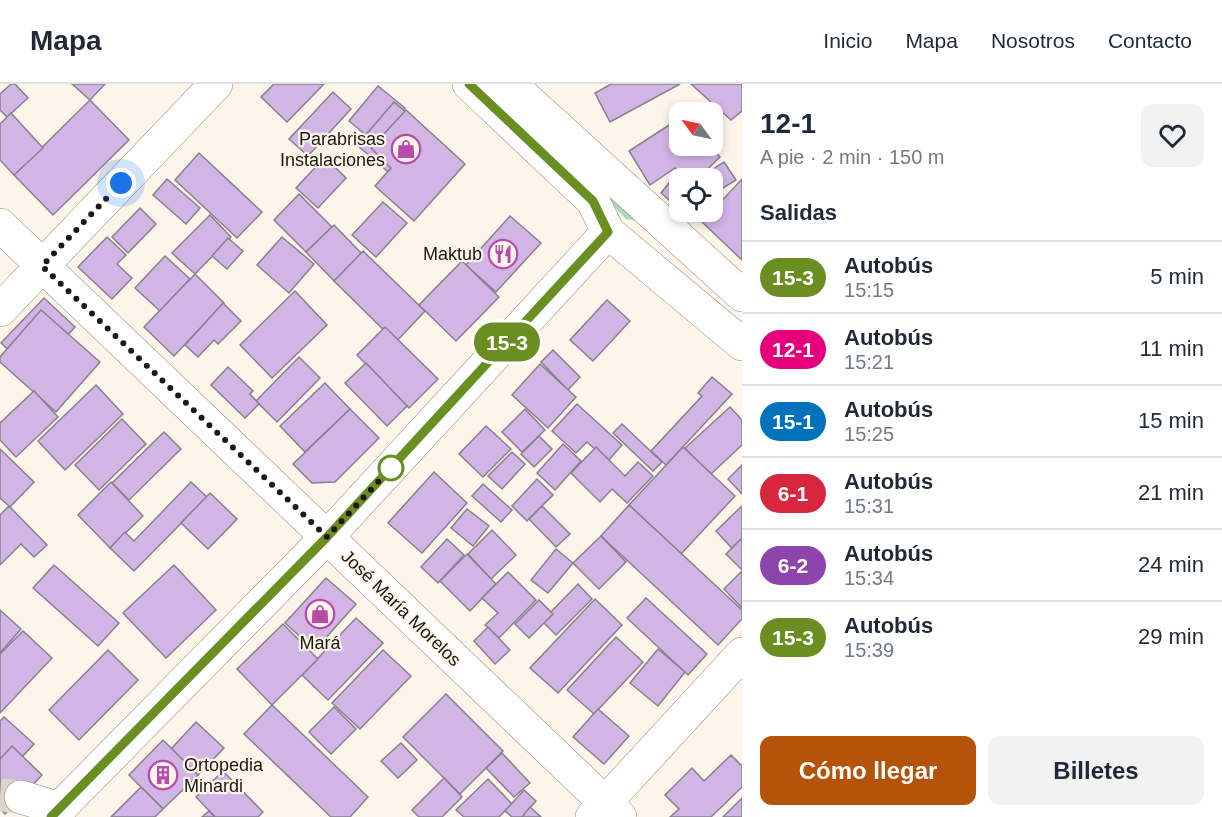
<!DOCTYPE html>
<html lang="es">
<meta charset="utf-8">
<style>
:root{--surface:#fff;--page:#f2f2f3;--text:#1f2937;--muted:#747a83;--line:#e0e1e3;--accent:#b45309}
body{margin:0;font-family:Arial,sans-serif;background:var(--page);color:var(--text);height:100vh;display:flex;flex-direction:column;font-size:22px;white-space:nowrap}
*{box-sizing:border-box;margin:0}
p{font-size:20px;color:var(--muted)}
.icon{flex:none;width:33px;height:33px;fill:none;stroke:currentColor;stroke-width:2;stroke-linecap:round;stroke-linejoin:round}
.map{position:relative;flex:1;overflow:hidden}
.drawer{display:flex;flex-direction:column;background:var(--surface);width:480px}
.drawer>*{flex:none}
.badge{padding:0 12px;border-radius:20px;font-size:21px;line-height:39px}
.needle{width:39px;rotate:303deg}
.tools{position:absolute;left:669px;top:18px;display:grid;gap:12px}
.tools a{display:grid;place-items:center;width:54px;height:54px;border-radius:12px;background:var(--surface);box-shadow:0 3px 9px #0003;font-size:30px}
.you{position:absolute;width:30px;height:30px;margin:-15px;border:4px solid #fff;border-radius:50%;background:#1a73e8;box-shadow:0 0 0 9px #1a73e833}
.map>.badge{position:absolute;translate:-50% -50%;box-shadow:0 0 0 3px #fff}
h2{padding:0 18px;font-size:22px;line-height:54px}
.round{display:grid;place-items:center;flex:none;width:63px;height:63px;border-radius:12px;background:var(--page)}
.head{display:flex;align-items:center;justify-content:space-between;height:102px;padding:0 18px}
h1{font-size:28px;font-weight:700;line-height:45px}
.button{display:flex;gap:12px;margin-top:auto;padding:12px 18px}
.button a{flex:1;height:69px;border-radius:12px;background:var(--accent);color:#fff;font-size:24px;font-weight:700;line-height:69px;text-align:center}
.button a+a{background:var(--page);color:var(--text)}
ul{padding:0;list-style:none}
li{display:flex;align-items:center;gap:18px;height:72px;padding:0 18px;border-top:2px solid var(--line)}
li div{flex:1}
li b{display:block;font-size:22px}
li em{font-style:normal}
li .badge{min-width:66px;font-weight:700;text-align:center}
header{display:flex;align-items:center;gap:36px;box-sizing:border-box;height:84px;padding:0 30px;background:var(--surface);border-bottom:2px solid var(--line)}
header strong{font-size:28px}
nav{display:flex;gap:33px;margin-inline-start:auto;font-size:21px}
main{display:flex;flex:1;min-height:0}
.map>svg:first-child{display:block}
.green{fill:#add9b6}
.building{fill:#d2b4e5;stroke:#87808d;stroke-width:1.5}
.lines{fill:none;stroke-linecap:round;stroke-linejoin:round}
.minor-tunnel{stroke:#dcd4ca;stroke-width:33;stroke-dasharray:33 16;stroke-linecap:butt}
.minor-casing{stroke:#92877b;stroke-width:34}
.major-casing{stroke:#92877b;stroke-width:34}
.minor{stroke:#fff;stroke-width:33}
.major{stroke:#fff;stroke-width:33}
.line-casing{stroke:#fff;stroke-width:14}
.line{stroke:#6b8e23;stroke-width:9}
.walk{stroke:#1c1814;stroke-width:6;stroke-dasharray:0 10.8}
.stop-dot{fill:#fff;stroke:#6b8e23;stroke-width:3}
.labels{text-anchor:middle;stroke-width:4.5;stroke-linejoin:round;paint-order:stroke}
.poi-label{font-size:18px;fill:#1c1814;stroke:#fef5ea;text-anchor:end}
.street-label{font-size:18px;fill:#1c1814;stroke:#fef5ea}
</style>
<header>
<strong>Mapa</strong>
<nav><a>Inicio</a><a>Mapa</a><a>Nosotros</a><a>Contacto</a></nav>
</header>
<main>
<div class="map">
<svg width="742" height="733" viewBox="0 0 742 733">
<rect width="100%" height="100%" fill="#fef5ea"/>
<path class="green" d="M594,101L644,138L626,135Z"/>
<g class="building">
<path d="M11,0H15L28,14L7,33L0,26V10Z"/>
<path d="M72,0H105L90,16Z"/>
<path d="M274,0H324L287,38L261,13Z"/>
<path d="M611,0H680L610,38L595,9Z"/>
<path d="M691,0H742V27L731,36Z"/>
<path d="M378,2L405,24L375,59L349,37Z"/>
<path d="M333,8L351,25L308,72L289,55Z"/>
<path d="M90,16L129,56L53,131L14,91Z"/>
<path d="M394,18L454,70L417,113L357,61Z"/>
<path d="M406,26L465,80L414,137L375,102L391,84L371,64Z"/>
<path d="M11,29L43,64L14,91L0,76V40Z"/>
<path d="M680,34V62H710L720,73L698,94H680L679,125L661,109L678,88L675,84L650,101L629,67Z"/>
<path d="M199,69L262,128L237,154L175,96Z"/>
<path d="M325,73L346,94L318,124L296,104Z"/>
<path d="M724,78L736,96L712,111V94H699Z"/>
<path d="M167,95L200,124L186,140L153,111Z"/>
<path d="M742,95V176L702,138Z"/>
<path d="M299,110L332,143L306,168L274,136Z"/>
<path d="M383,118L407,139L376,173L352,151Z"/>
<path d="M140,124L156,140L128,169L112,153Z"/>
<path d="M210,131L231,153L195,190L172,169Z"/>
<path d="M510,132L541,159L496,208L466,181Z"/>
<path d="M334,141L362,170L334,197L306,168Z"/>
<path d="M107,153L126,171L117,180L132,194L112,215L78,183Z"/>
<path d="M282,153L314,180L289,209L257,181Z"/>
<path d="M228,154L243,167L227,185L212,172Z"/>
<path d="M363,167L425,227L396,258L334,197Z"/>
<path d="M165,172L190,195L160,227L135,204Z"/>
<path d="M462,177L499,213L456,257L419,221Z"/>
<path d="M195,190L224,219L174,272L144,243Z"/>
<path d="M295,207L327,241L272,294L240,261Z"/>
<path d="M44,214L75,243L32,289L1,259Z"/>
<path d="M607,216L630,237L593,277L570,256Z"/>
<path d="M223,219L241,237L218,260L214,256L198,273L185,261Z"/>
<path d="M41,226L100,278L56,328L0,278V273Z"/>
<path d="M385,243L438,295L409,324L357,271Z"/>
<path d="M553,266L580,293L568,306L541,278Z"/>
<path d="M299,273L320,294L277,338L256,317Z"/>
<path d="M366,279L407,322L387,342L345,299Z"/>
<path d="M540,280L576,313L548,344L512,311Z"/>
<path d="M228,283L253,307L250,310L259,320L245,334L211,301Z"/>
<path d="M712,293L732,310L666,381L651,367L702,312L698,309Z"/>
<path d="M325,299L350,325L305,368L280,342Z"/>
<path d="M96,301L123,330L65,386L38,357Z"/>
<path d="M34,307L58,333L16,373L0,356V339Z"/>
<path d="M577,320L622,361L608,377L587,358L576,369L552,347Z"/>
<path d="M730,323L742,336V361L710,391L685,364Z"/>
<path d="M350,325L379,354L335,398L312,399L293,380Z"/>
<path d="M525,325L545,346L522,368L502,348Z"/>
<path d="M122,335L146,360L99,406L75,381Z"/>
<path d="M622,340L662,378L653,387L613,349Z"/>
<path d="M486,342L511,365L483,393L459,370Z"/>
<path d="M164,348L181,365L129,416L112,399Z"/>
<path d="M539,352L552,365L534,383L521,370Z"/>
<path d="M563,360L581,377L555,406L537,389Z"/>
<path d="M596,363L625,392L638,378L653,392L627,419L612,405L600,418L571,389Z"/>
<path d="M683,363L735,412L681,470L629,421Z"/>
<path d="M0,365L34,398L10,423L0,414Z"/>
<path d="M512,368L525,380L502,405L488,392Z"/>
<path d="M742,381V410L728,395Z"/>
<path d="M434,388L467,419L422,469L388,439Z"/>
<path d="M537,395L553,411L527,437L512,422Z"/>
<path d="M111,398L143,432L110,464L78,431Z"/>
<path d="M191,398L207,413L134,487L110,464L125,448L134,457Z"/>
<path d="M483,400L512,426L501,438L472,412Z"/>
<path d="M210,409L237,435L208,465L181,439Z"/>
<path d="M629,421L742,526V535L718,561L601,452Z"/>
<path d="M9,422L47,461L34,473L21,460L0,481V431Z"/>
<path d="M542,422L570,450L556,463L529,435Z"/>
<path d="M742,422V474H741L716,447Z"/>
<path d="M467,425L489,442L473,462L451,444Z"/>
<path d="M492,446L516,471L491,495L468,470Z"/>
<path d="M601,452L626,478L599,505L573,479Z"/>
<path d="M742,454V486L726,470Z"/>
<path d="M447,455L464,471L438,499L421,483Z"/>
<path d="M556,465L573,479L548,509L531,496Z"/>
<path d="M467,470L496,500L470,527L440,497Z"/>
<path d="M54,481L119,539L98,562L33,504Z"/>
<path d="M174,481L216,526L166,574L123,529Z"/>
<path d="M742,487V524L724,505Z"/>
<path d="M508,488L536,516L499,554L485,541L498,529L482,514Z"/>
<path d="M326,494L356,520L315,566L285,539Z"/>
<path d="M578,500L592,515L556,551L542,537Z"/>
<path d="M646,514L707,570L688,591L627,534Z"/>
<path d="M595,515L622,541L558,609L530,584Z"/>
<path d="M539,516L553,530L529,554L515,540Z"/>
<path d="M0,526L21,545L0,569Z"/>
<path d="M356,534L383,559L328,616L302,591Z"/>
<path d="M283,540L318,575L272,621L237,585Z"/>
<path d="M488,543L510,566L495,580L474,557Z"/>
<path d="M23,547L52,574L0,629V570Z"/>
<path d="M616,553L643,578L594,630L567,606Z"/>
<path d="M658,565L685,588L658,622L630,599Z"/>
<path d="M108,566L138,596L79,656L49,626Z"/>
<path d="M383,566L411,592L360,645L332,619Z"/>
<path d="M446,610L503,667L460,710L403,653Z"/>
<path d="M272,621L368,713L350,733H331L244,650Z"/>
<path d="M334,623L356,645L331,670L309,648Z"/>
<path d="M598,625L629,652L604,680L573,653Z"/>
<path d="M4,633L34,660L0,697V637Z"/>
<path d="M196,638L224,664L198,691L171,665Z"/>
<path d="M163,656L198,691L163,725L129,691Z"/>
<path d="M401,659L417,676L398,694L381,677Z"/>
<path d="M12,662L42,691L5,730L0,725V675Z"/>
<path d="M502,669L530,699L514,713L486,684Z"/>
<path d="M731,671L742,682V703L711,733H670L679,725L665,711L692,684L704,697Z"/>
<path d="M223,687L263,728L258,733H215L196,713Z"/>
<path d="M444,694L462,713L442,733H419L412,726Z"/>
<path d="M488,695L512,720L499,733H464L456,726Z"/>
<path d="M141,703L163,725L155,733H111Z"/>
<path d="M524,706L536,717L522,733H512L505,727Z"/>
<path d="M742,714V733H723Z"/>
<path d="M530,723L541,733H522Z"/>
<path d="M209,727L215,733H202Z"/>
</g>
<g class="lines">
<path class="minor-tunnel" d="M0,711L21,713"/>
<g class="minor-casing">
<g id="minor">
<path d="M0,141L620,733"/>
<path d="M0,226L216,0"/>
<path d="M21,713L60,725"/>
<path d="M592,733L742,570"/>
</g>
</g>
<g class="major-casing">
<g id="major">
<path d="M469,0L593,117L608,148L742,260"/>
<path d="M510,0L742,211"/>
<path d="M51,733L327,453L608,148"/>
</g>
</g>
<use href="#minor" class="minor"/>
<use href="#major" class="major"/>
</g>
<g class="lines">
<g class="line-casing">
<path id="line" d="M51,733L327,453L608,148L593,117L469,0"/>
</g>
<use href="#line" class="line"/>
<path class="walk" d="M121,99L42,182L327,453L391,384"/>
</g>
<defs>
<g id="shop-ring" transform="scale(1.5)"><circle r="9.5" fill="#fef5ea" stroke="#b74aaa" stroke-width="1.5"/><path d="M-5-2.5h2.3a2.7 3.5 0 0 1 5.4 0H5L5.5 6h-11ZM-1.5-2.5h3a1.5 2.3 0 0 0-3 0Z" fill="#b74aaa"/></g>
<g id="restaurant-ring" transform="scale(1.5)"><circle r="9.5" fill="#fef5ea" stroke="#b74aaa" stroke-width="1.5"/><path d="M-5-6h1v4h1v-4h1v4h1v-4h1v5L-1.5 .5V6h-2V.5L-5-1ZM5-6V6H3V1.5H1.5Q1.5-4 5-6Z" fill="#b74aaa"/></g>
<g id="building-ring" transform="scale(1.5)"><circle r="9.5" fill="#fef5ea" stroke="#b74aaa" stroke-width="1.5"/><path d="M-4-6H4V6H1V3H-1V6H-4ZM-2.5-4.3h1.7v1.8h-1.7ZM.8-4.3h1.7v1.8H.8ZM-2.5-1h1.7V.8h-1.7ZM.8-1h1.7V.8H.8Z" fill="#b74aaa"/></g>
</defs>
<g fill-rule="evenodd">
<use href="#shop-ring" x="406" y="65"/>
<use href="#restaurant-ring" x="503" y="170"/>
<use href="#shop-ring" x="320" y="530"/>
<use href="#building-ring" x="163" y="691"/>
</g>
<circle class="stop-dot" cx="391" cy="384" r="12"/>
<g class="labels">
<g class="poi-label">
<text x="385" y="61">Parabrisas<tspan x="385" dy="21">Instalaciones</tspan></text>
<text x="482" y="176">Maktub</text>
<text x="320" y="565" text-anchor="middle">Mará</text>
<text x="184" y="687" text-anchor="start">Ortopedia<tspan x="184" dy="21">Minardi</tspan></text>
</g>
<g class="street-label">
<text transform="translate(401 524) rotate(44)" y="6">José María Morelos</text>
</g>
</g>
</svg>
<div class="tools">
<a><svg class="needle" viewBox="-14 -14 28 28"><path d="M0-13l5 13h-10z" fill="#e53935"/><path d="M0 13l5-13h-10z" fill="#747a83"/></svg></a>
<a><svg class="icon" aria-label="locate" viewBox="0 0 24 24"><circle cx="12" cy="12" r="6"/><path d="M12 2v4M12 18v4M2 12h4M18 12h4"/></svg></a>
</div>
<div class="you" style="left:121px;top:99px"></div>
<b class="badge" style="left:507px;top:258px;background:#6b8e23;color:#fff">15-3</b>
</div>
<section class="drawer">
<div class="head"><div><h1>12-1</h1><p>A pie · 2 min · 150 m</p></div><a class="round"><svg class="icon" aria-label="heart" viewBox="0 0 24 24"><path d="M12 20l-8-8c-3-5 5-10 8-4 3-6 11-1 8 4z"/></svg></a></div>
<h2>Salidas</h2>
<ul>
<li><span class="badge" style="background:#6b8e23;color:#fff">15-3</span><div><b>Autobús</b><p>15:15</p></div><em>5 min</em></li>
<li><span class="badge" style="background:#e6007e;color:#fff">12-1</span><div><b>Autobús</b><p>15:21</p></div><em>11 min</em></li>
<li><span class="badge" style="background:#0072bc;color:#fff">15-1</span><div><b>Autobús</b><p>15:25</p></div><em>15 min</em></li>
<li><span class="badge" style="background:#d7263d;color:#fff">6-1</span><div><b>Autobús</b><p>15:31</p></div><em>21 min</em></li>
<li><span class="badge" style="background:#8e44ad;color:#fff">6-2</span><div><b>Autobús</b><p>15:34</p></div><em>24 min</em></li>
<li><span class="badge" style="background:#6b8e23;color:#fff">15-3</span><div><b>Autobús</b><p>15:39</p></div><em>29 min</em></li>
</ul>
<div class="button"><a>Cómo llegar</a><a>Billetes</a></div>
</section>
</main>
